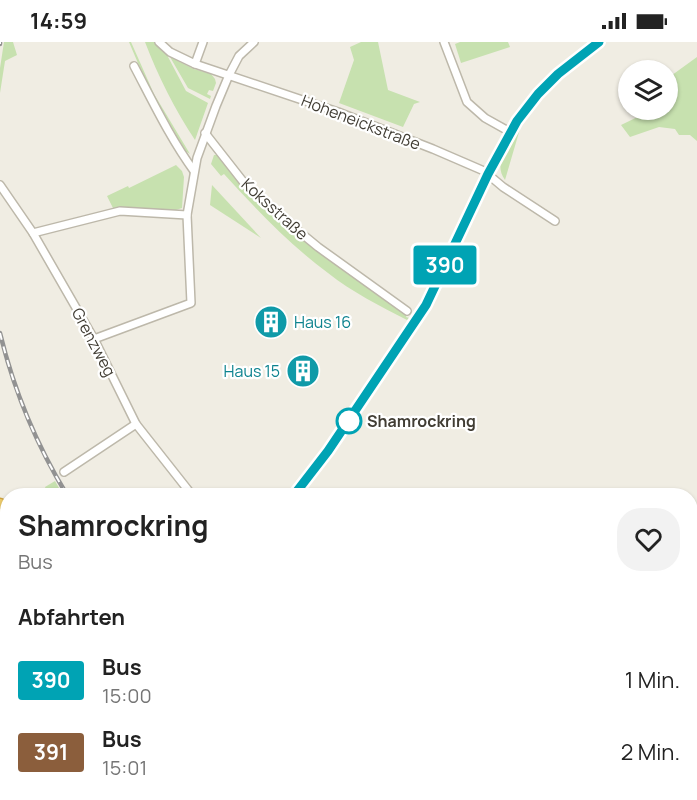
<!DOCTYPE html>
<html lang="de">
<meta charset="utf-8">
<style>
:root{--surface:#fff;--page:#f2f2f2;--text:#222;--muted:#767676}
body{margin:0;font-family:Manrope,sans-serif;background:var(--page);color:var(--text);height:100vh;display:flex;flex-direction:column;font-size:22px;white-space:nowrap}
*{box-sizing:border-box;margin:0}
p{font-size:20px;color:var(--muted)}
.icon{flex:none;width:33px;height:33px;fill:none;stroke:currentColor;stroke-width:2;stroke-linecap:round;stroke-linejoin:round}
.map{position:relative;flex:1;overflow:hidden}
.drawer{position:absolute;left:0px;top:446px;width:698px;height:314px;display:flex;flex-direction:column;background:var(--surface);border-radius:24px 24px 0 0;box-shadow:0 2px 4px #0004}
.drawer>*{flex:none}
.badge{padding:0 12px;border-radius:4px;font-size:21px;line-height:39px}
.controls{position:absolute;left:618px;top:18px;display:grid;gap:12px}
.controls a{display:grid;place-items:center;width:60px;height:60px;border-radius:50%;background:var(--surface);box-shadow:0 2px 4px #0004;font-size:30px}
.map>.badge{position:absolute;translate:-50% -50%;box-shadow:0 0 0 3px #fff}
h2{padding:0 18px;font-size:22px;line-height:54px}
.round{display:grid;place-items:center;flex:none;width:63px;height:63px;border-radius:24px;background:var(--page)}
.summary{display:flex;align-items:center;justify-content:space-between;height:102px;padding:0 18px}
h1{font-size:28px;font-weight:700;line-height:45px}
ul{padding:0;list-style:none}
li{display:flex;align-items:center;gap:18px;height:72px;padding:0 18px}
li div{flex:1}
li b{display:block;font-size:22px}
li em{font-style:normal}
li .badge{min-width:66px;font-weight:700;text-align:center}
.status{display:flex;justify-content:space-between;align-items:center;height:42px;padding:0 30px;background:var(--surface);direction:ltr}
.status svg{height:16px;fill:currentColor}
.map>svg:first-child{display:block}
.green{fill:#c7e1af}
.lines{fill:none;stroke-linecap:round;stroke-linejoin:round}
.street-casing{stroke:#bdb8aa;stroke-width:10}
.highway-casing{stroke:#cea33f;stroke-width:15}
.street{stroke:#fff;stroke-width:7}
.highway{stroke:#f0ce6d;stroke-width:12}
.rail-casing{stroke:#929292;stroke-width:4.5}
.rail{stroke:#fff;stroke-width:2;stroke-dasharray:7;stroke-linecap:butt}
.line-casing{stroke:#fff;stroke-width:14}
.line{stroke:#00a3b4;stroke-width:9}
.stop-dot{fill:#fff;stroke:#00a3b4;stroke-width:3}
.labels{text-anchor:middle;stroke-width:4.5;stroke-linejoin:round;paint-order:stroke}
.street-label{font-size:16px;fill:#413d34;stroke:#fff}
.culture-label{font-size:16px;fill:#0d838f;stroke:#fff;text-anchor:start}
.stop-label{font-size:16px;font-weight:bold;fill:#413d34;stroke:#fff;text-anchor:start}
</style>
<div class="status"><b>14:59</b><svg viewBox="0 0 49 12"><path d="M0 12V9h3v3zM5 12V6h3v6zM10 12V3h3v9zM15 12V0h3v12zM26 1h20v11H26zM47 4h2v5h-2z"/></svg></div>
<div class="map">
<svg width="697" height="758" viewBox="0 0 697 758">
<rect width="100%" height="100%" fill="#f0ede3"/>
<g class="green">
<path d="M4,0H13L17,13L5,19L0,51V26Z"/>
<path d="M129,0H131L154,52L190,112L187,110L185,111L146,40Z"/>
<path d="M145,0H155L167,13L186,49L208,61L195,98C175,68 158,34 145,0Z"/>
<path d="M361,0H378L388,48L420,60L414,62L403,85L339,61L354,18L350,5Z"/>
<path d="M460,0H508L510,5L461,21L455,2Z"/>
<path d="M170,15L194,27L211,32L215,37L216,41L213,49L209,48L207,52L211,54L210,57L188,46Z"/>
<path d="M697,15V99L690,93H679L675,87L659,85L630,95L621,83L652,68H668V36Z"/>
<path d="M522,80L505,138C491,119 512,96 522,80Z"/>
<path d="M214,113H218L238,139L265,167L306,200L364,243L407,273L406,275L409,276L407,278C380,264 352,250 328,231C290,203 256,167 224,132L221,134L211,122Z"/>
<path d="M176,123L182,129L184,135L182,166L173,169L113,166L107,154L128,144L129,146Z"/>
<path d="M212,143L261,196L210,163Z"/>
<path d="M55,439L63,453H48L45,445Z"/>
<path d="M0,498L7,503V578L0,575Z"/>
<path d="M273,752H300L305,758H278Z"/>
</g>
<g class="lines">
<g class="street-casing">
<g id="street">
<path d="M159,0L170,10L195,22L338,70L433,107L484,129L503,145L555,179"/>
<path d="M444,0L467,60L485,76L510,90"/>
<path d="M195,22L203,0"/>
<path d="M134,24C153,60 170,96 194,129"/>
<path d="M205,91L245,142L267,163L318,205L407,269"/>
<path d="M0,143L33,191L94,297L136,382L192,453"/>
<path d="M33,191L120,169L187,173"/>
<path d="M94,297L191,261L187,173L197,116L216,64L229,33L239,14L254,0"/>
<path d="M64,430L136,382"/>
<path d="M294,453L328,409L425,263L433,250L488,132L517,79L538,52L558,32L599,0"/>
<path d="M0,683L8,684"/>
<path d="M529,752L542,758"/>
<path d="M141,758L144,752"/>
</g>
</g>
<g class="highway-casing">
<g id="highway">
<path d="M0,463L8,469"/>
<path d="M0,487L8,491"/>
<path d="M307,752L311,758"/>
<path d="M325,752L331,758"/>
<path d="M344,752L350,758"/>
</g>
</g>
<use href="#street" class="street"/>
<use href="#highway" class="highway"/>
<g class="rail-casing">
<g id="rail">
<path d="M0,2V0"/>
<path d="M0,291C14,349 36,402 67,453"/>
<path d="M0,586L8,590"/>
<path d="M0,610L8,614"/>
<path d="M238,752L245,758"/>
<path d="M257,752L263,758"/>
</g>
</g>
<use href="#rail" class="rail"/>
</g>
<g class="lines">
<g class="line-casing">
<path id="line" d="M294,453L328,409L426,263L488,132L517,79L538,52L558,32L599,0"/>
</g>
<use href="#line" class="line"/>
</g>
<defs>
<g id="building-disc" transform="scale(1.725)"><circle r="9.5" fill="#0f9aa8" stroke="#fff"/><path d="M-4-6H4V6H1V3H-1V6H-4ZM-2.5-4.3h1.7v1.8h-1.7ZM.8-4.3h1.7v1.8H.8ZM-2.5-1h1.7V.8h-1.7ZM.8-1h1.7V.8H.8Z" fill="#fff"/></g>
</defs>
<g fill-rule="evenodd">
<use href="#building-disc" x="271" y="280"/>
<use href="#building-disc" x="303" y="329"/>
</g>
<circle class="stop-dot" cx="349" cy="379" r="12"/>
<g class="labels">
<g class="street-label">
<text transform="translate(361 80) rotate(21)" y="6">Hoheneickstraße</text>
<text transform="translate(275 167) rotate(42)" y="6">Koksstraße</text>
<text transform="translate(94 300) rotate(62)" y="6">Grenzweg</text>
</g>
<g class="culture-label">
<text x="294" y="286">Haus 16</text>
<text x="280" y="335" text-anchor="end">Haus 15</text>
</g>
<g class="stop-label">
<text x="367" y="385">Shamrockring</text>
</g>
</g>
</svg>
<div class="controls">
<a><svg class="icon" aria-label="layers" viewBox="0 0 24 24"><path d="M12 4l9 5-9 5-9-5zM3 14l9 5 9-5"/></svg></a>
</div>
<b class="badge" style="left:445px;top:223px;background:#00a3b4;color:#fff">390</b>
<section class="drawer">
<div class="summary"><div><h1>Shamrockring</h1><p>Bus</p></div><a class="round"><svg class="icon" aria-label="heart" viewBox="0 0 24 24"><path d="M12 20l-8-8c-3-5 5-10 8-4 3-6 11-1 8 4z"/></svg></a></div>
<h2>Abfahrten</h2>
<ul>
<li><span class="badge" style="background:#00a3b4;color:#fff">390</span><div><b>Bus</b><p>15:00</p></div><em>1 Min.</em></li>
<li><span class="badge" style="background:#8b5e3c;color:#fff">391</span><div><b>Bus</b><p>15:01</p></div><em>2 Min.</em></li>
</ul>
</section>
</div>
